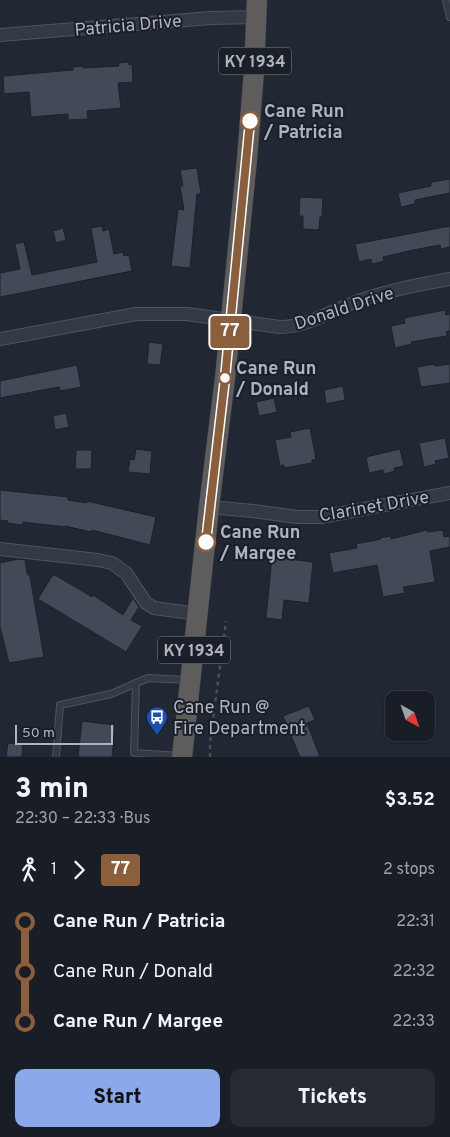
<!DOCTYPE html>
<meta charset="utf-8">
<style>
:root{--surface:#191d26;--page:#262a32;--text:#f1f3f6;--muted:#9fa2a7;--line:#373b43;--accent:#8ba8ea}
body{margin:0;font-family:Overpass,sans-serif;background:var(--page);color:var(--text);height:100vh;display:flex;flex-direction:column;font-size:19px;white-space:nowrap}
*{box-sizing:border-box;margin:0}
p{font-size:16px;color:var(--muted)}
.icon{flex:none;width:28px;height:28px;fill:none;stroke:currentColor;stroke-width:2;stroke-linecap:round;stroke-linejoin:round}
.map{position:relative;height:757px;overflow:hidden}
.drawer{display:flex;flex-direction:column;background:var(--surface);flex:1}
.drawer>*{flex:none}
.badge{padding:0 10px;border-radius:4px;font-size:18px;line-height:32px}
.needle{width:32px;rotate:140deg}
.buttons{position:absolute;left:385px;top:691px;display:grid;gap:10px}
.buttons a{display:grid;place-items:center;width:50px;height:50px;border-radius:10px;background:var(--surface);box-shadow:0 1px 4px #0004,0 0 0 1px var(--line);font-size:25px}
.scale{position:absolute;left:15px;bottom:12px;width:98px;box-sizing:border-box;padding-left:5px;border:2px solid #afb4c1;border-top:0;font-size:14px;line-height:18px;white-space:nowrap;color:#afb4c1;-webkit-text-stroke:4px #1a1f28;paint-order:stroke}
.map>.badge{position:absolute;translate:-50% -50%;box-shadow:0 0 0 2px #fff}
.legs{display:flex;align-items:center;gap:8px;height:55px;padding:0 15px;font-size:16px}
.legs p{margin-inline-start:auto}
.summary{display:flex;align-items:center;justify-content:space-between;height:85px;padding:0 15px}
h1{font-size:28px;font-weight:800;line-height:38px}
.cta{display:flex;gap:10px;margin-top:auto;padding:10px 15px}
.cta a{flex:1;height:58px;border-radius:10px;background:var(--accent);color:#111;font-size:20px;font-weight:800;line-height:58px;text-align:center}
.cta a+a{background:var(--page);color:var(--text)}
ul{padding:0 15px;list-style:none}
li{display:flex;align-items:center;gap:18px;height:50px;font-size:19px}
li i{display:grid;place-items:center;width:8px;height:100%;margin:0 6px;background:currentColor}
li i::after{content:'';width:12px;height:12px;margin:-6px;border:4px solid;border-radius:50%;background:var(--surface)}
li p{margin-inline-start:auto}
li:first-child i{background:linear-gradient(#0000 50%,currentColor 0)}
li:last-child i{background:linear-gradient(currentColor 50%,#0000 0)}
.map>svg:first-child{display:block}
.building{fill:#434a57;stroke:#1c212a}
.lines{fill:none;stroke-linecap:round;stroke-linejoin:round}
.service-casing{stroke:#4f545f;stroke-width:8}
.minor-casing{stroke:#4f545f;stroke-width:14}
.trunk-casing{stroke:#3c414b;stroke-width:21}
.path{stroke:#455256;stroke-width:2.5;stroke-dasharray:4 4;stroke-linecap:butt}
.service{stroke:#343a44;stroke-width:6}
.minor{stroke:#343a44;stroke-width:12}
.trunk{stroke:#5e5d5b;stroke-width:20}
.line-1-casing{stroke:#fff;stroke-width:11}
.line-1{stroke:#8b5e3c;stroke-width:8}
.stop-1-dot{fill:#fff;stroke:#8b5e3c;stroke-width:2.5}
.labels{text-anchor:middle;stroke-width:4;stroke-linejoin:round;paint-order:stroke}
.shield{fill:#1a1f28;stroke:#828793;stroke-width:1}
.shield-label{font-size:16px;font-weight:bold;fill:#afb4c1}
.street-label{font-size:18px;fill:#afb4c1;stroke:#1a1f28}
.stop-label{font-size:18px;font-weight:bold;fill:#afb4c1;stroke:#1a1f28;text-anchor:start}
.poi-label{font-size:18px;fill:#afb4c1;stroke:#1a1f28;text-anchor:start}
</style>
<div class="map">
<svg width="450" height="757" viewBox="0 0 450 757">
<rect width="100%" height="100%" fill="#212733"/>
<g class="building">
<path d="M129,62V65L132,64L133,82L118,83L121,108L87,111L88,119L68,120V114L31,117L29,92L4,94L3,76L73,70V67L83,66V68L119,66L118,63Z"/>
<path d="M197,168L201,194H197L190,268L171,266L178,209L184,210L180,186H183L180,170Z"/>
<path d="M450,179V193L415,200V204L401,207L398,193L431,186V182Z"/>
<path d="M300,197L323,198L322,217H320L319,230L303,229V216H299Z"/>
<path d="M102,226L103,231L109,229L114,254L123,252L124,256L129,255L132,271L0,297V273L20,269L15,244L24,242L32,275L97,262L91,228Z"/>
<path d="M450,226V247L441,249L440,245L413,250L383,257L384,261L372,264L371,259L359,262L355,244Z"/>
<path d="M63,228L66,240L56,243L53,231Z"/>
<path d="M445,310L446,315L450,314V331L446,332L447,336L411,342L412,344L395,348L391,326L405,323L404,318Z"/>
<path d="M149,342L163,344L160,365L147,364Z"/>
<path d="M435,364V366L450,364V383L421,387L417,367Z"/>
<path d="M77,365L81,387L60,391L59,387L0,398V381Z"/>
<path d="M343,386L345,400L326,404L324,390Z"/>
<path d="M274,398L277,412L259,416L256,402Z"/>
<path d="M66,413L69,427L55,430L53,416Z"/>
<path d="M310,428L316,459L312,460V463L284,468V465L280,466L275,440L291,437L290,432Z"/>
<path d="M445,438L449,458L435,461L436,464L424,467L419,443Z"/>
<path d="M136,449L152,451L150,474L128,472L130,459L134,460Z"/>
<path d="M400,449L404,466L394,468L395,471L384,474L383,470L369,473L366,457Z"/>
<path d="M76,450H92L91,469H75Z"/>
<path d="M0,490L68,497V500L87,503V501L156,517L150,545L92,530L91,532L65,526V527L23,522L22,525L7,523L8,521L0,520Z"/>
<path d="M427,530L428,532L443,530L444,537L450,536V547L430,551L435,582L403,587L405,593L383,597L377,565L333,573L329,553L357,548L356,544L381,539L380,538L391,536V539Z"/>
<path d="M272,557L313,562L309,603L284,600L282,620L266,618Z"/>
<path d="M18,559L25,560L27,573L30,577L44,657L9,663L0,627V563Z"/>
<path d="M55,575L92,597L93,595L123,615L133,598L139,607L131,620L142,626L126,652L38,599L52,576Z"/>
<path d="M309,706L315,720L307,723L320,757H300L283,716Z"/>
<path d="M82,721L115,725L112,757H78Z"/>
<path d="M8,743L23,745L22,757H6Z"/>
</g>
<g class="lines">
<g class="service-casing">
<g id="service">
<path d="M446,0L450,17"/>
<path d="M136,683L134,753L181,756"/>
<path d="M56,757L60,705L111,694L148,678L187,680"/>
</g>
</g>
<g class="minor-casing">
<g id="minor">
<path d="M0,35L211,18L257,17"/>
<path d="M0,339L136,314H187L280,327C307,327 328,312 353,303C384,291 417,285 450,279"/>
<path d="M209,507L253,511L297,517H321L450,493"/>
<path d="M0,549L98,560L112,563L126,573L146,603L154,608L198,614"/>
</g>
</g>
<g class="trunk-casing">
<path id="trunk" d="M182,757L209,507L225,378L247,159L254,71L257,0"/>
</g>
<path class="path" d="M210,757V742L226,621"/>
<use href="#service" class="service"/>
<use href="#minor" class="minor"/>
<use href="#trunk" class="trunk"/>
</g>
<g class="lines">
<g class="line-1-casing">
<path id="line-1" d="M206,542L225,378L250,121"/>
</g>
<use href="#line-1" class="line-1"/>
</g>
<defs>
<g id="bus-pin" transform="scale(1.125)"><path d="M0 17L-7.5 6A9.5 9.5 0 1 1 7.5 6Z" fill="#1a4fb4" stroke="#1a1f28"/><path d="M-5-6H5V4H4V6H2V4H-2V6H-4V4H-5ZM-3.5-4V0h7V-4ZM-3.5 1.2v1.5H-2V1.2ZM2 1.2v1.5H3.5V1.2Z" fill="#fff"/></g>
</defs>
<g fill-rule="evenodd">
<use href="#bus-pin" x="157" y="717"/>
</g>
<g class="stop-1-dot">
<circle cx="250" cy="121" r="9"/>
<circle cx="225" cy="378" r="6"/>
<circle cx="206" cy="542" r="9"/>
</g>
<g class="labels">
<g class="shield">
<rect x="219" y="47.5" width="72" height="27" rx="4"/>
<rect x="158" y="636.5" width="72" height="27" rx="4"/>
</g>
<g class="shield-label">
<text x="255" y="67">KY 1934</text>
<text x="194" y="656">KY 1934</text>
</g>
<g class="street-label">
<text transform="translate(128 25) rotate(-5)" y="6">Patricia Drive</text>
<text transform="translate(344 308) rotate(-18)" y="6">Donald Drive</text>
<text transform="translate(374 506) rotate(-10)" y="6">Clarinet Drive</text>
</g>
<g class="stop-label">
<text x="264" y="117">Cane Run<tspan x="264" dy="21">/ Patricia</tspan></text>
<text x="236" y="374">Cane Run<tspan x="236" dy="21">/ Donald</tspan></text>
<text x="220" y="538">Cane Run<tspan x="220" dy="21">/ Margee</tspan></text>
</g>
<g class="poi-label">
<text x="173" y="713">Cane Run @<tspan x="173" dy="21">Fire Department</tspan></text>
</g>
</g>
</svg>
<div class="buttons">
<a><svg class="needle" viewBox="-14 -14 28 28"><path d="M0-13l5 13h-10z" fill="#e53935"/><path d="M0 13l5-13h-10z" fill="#9fa2a7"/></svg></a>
</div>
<div class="scale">50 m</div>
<b class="badge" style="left:230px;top:332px;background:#8b5e3c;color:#fff">77</b>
</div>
<section class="drawer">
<div class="summary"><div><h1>3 min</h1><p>22:30 – 22:33 · Bus</p></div><b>$3.52</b></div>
<div class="legs"><svg class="icon" aria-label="walk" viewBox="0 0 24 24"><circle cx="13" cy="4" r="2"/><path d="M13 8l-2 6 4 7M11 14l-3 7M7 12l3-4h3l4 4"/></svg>1<svg class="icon" aria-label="forward" viewBox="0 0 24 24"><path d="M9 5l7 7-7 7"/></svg><b class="badge" style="background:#8b5e3c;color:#fff">77</b><p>2 stops</p></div>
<ul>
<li><i style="color:#8b5e3c"></i><b>Cane Run / Patricia</b><p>22:31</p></li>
<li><i style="color:#8b5e3c"></i><span>Cane Run / Donald</span><p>22:32</p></li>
<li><i style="color:#8b5e3c"></i><b>Cane Run / Margee</b><p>22:33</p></li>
</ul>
<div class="cta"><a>Start</a><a>Tickets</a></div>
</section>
